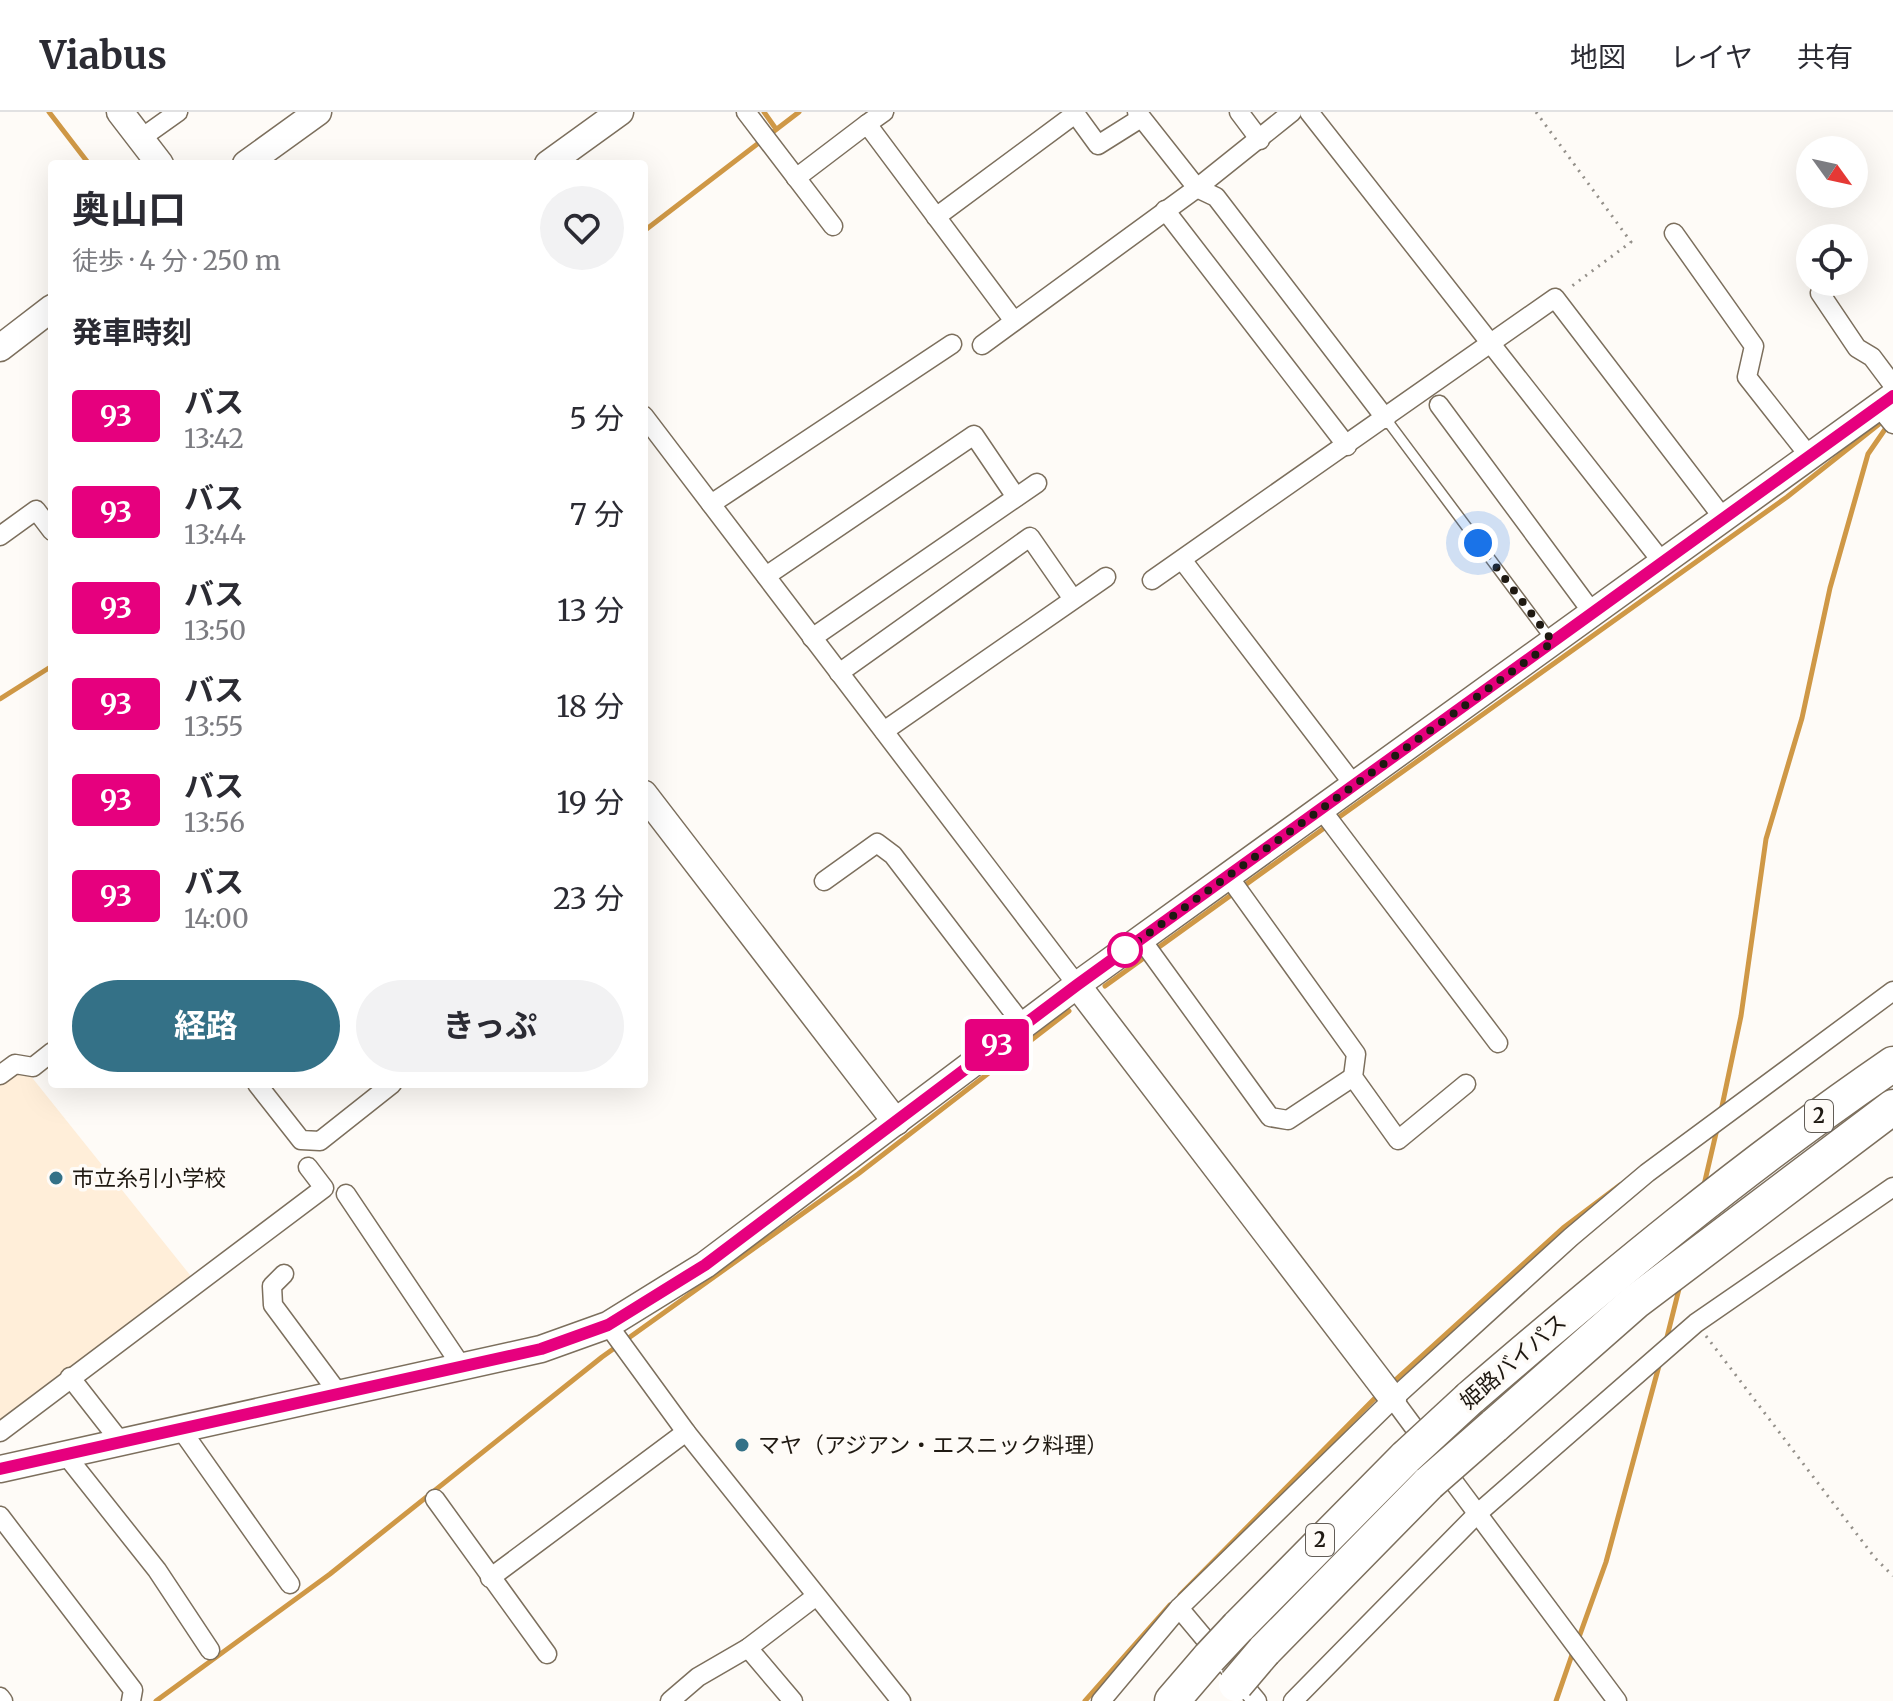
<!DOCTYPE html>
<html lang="ja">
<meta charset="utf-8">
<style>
:root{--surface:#fff;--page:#f2f2f3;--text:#2b2b33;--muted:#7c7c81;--line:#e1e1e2;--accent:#347187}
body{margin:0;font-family:Merriweather,"Noto Sans JP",serif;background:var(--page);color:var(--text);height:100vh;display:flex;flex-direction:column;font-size:30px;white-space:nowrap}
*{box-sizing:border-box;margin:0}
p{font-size:26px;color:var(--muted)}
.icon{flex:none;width:44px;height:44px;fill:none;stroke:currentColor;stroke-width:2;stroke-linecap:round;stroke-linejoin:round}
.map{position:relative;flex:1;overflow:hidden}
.sheet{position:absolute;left:48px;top:48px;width:600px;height:928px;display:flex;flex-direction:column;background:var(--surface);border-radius:8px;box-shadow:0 8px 32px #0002}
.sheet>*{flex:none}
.badge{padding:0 16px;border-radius:6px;font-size:28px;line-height:52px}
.needle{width:52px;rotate:123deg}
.buttons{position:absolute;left:1796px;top:24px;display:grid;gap:16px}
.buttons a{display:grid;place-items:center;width:72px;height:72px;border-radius:50%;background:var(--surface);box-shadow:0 8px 32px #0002;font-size:40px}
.you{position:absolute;width:40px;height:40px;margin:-20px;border:6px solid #fff;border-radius:50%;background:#1a73e8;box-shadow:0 0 0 12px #1a73e833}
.map>.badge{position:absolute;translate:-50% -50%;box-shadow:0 0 0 4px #fff}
h2{padding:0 24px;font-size:30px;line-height:72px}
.round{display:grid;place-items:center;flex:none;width:84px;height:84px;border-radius:42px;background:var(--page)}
.summary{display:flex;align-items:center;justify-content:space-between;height:136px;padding:0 24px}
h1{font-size:38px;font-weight:700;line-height:60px}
.cta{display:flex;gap:16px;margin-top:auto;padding:16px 24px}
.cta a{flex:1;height:92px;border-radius:48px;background:var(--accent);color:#fff;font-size:32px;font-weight:700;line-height:92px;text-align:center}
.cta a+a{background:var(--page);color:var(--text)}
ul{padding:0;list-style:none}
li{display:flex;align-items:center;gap:24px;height:96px;padding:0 24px}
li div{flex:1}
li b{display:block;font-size:30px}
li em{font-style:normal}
li .badge{min-width:88px;font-weight:700;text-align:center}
header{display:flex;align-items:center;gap:48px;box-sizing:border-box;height:112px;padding:0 40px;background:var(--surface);border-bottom:2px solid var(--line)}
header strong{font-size:38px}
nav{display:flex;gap:44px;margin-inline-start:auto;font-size:28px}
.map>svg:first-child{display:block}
.built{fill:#ffeed9}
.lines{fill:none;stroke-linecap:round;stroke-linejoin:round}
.stream{stroke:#cf9846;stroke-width:5}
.lane-casing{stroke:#7c6f5d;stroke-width:12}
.street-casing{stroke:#7c6f5d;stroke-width:21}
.secondary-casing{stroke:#7c6f5d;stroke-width:29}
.highway-casing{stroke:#7c6f5d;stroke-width:37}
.path{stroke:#94908a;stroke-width:3;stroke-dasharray:2 6;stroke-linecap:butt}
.lane{stroke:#fff;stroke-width:9}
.street{stroke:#fff;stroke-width:18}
.secondary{stroke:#fff;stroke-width:26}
.highway{stroke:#fff;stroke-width:34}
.highway-bridge-casing{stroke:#7c6f5d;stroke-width:37;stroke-linecap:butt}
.highway-bridge{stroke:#fff;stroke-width:34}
.line-casing{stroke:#fff;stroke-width:18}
.line{stroke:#e6007e;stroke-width:12}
.walk{stroke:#1f1912;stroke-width:8;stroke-dasharray:0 14.4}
.stop-dot{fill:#fff;stroke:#e6007e;stroke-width:4}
.poi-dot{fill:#347187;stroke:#fefbf7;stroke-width:3}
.labels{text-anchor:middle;stroke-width:7;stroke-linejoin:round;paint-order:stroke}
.shield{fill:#fefbf7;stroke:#625d57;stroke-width:2}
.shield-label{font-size:20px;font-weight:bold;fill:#1f1912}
.poi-label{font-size:22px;fill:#1f1912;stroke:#fefbf7;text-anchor:start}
.street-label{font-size:22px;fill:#1f1912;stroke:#fefbf7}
</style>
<header>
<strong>Viabus</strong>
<nav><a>地図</a><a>レイヤ</a><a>共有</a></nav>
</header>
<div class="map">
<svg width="1893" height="1589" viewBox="0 0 1893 1589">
<rect width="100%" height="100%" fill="#fefbf7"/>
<path class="built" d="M18,956L26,958L190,1163L188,1172L0,1313V969Z"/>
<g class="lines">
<g class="stream">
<path d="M49,0L89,52"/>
<path d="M764,0L776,17"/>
<path d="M644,119L799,0"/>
<path d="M0,587L52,554"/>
<path d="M1335,708L1787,385L1883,309"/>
<path d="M1105,874L1327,714"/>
<path d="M1721,999L1741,904L1766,727L1802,606L1830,476L1868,342L1888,313"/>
<path d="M1704,1073L1717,1017"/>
<path d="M1666,1229L1680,1173"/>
<path d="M1392,1271L1563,1116L1620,1073"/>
<path d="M1180,1483L1378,1283"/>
<path d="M1578,1528L1606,1450L1660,1250"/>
<path d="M156,1589L330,1462L602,1245L858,1062L1069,899"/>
<path d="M1085,1589L1170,1493"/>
<path d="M1556,1589L1574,1537"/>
</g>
<g class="lane-casing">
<path id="lane" d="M1386,307L1551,528"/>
</g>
<g class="street-casing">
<g id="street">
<path d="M746,0L833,114"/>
<path d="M1074,0L1098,33L1141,6"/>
<path d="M1137,0L1197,76L1216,85L1386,307"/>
<path d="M1239,0L1260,28"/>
<path d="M1309,0L1663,451"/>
<path d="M867,12L884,0"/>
<path d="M140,27L178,0"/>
<path d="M796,66L867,12L1014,209"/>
<path d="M1165,98L1347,334"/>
<path d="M936,105L1075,2"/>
<path d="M1674,121L1754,234L1747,265L1810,345"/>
<path d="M1820,181L1857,236L1872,245L1893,273"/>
<path d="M982,233L1197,76L1292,0"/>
<path d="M1439,293L1592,500"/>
<path d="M1879,295L1893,312"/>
<path d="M644,304L1077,873"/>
<path d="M711,392L952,232"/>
<path d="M0,424L36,398L52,419"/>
<path d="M1183,449L1354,673"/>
<path d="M766,464L974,323L1016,385"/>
<path d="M1152,468L1555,186L1724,407"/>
<path d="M812,526L1037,371"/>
<path d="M839,561L1030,425L1073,487"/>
<path d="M884,619L1106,465"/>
<path d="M1321,697L1498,931"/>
<path d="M1229,765L1356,942L1353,965L1398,1028L1466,972"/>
<path d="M824,769L877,731L893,743L1023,913"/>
<path d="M1141,827L1270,1005L1288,1008L1353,965"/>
<path d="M0,963L15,952L33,955L52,940"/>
<path d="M257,972L301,1028L320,1029L392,972"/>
<path d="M346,1082L462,1255"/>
<path d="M284,1162L272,1174L273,1193L339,1282"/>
<path d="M608,1213L686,1320L901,1589"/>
<path d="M70,1265L120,1329"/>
<path d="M1393,1287L1427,1333"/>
<path d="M180,1316L290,1472"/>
<path d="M0,1320L324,1076L308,1055"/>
<path d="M65,1342L157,1458L210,1538"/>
<path d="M1442,1354L1617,1589"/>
<path d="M435,1387L547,1542"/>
<path d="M0,1404L133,1578L131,1589"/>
<path d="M490,1466L686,1320"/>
<path d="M1179,1496L1257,1589"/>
<path d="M748,1536L793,1589"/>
<path d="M0,1585L3,1589"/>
<path d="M670,1589L698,1565L748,1536L815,1485"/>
<path d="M1101,1589L1179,1496L1393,1287L1571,1125L1647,1061L1893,879"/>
<path d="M1293,1589L1477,1402L1696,1211L1893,1075"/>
</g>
</g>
<g class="secondary-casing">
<g id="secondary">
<path d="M120,0L160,52"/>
<path d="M246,52L318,0"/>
<path d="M548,52L620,0"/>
<path d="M0,236L52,196"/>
<path d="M644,682L896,1010"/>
<path d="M1077,873L1393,1287"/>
<path d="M0,1357L541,1237L608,1213L705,1153L1077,873L1893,284"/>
</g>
</g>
<g class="highway-casing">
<g id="highway">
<path d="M1470,1286C1606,1169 1744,1054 1893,952"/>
<path d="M1494,1314L1635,1190L1893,995"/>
<path d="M1238,1515L1406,1345"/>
<path d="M1264,1539L1429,1371"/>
<path d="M1172,1589L1209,1546"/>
</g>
</g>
<g class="path">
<path d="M1536,0L1631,130L1568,177"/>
<path d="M1706,1224L1875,1446L1893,1464"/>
</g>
<use href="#lane" class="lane"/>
<use href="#street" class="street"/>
<use href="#secondary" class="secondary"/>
<use href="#highway" class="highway"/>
<g class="highway-bridge-casing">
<g id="highway-bridge">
<path d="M1406,1345L1470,1286"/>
<path d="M1429,1371L1494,1314"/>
<path d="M1209,1546L1238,1515"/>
<path d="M1236,1572L1264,1539"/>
</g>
</g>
<use href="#highway-bridge" class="highway-bridge"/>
</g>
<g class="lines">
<g class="line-casing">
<path id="line" d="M0,1357L541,1237L608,1213L705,1153L1077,873L1893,284"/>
</g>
<use href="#line" class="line"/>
<path class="walk" d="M1125,838L1120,842L1553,530L1478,431"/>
</g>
<circle class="stop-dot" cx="1125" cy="838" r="16"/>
<g class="poi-dot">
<circle cx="56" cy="1066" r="8"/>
<circle cx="742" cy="1333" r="8"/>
</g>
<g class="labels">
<g class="shield">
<rect x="1805" y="988" width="28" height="32" rx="6"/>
<rect x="1306" y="1412" width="28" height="32" rx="6"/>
</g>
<g class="shield-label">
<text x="1819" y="1011">2</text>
<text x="1320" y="1435">2</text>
</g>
<g class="poi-label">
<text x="72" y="1074">市立糸引小学校</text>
<text x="758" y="1341">マヤ（アジアン・エスニック料理）</text>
</g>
<g class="street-label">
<text transform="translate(1513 1249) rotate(-41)" y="8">姫路バイパス</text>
</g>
</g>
</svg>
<div class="buttons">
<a><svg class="needle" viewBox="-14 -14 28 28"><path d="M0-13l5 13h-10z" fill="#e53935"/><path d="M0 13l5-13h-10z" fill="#7c7c81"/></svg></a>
<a><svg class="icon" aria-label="locate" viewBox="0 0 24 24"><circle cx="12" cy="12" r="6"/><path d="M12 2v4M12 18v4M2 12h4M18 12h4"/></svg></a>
</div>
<div class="you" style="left:1478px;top:431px"></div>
<b class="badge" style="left:997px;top:933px;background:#e6007e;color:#fff">93</b>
<section class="sheet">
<div class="summary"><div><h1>奥山口</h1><p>徒歩 · 4 分 · 250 m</p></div><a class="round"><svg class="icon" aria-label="heart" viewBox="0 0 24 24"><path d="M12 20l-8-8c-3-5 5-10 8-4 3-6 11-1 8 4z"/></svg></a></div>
<h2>発車時刻</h2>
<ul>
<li><span class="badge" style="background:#e6007e;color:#fff">93</span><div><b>バス</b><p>13:42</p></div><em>5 分</em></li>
<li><span class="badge" style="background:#e6007e;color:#fff">93</span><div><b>バス</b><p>13:44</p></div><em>7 分</em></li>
<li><span class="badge" style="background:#e6007e;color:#fff">93</span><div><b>バス</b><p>13:50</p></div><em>13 分</em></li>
<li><span class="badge" style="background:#e6007e;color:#fff">93</span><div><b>バス</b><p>13:55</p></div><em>18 分</em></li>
<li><span class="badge" style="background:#e6007e;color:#fff">93</span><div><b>バス</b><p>13:56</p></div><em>19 分</em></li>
<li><span class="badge" style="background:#e6007e;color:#fff">93</span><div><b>バス</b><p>14:00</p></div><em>23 分</em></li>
</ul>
<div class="cta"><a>経路</a><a>きっぷ</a></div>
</section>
</div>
